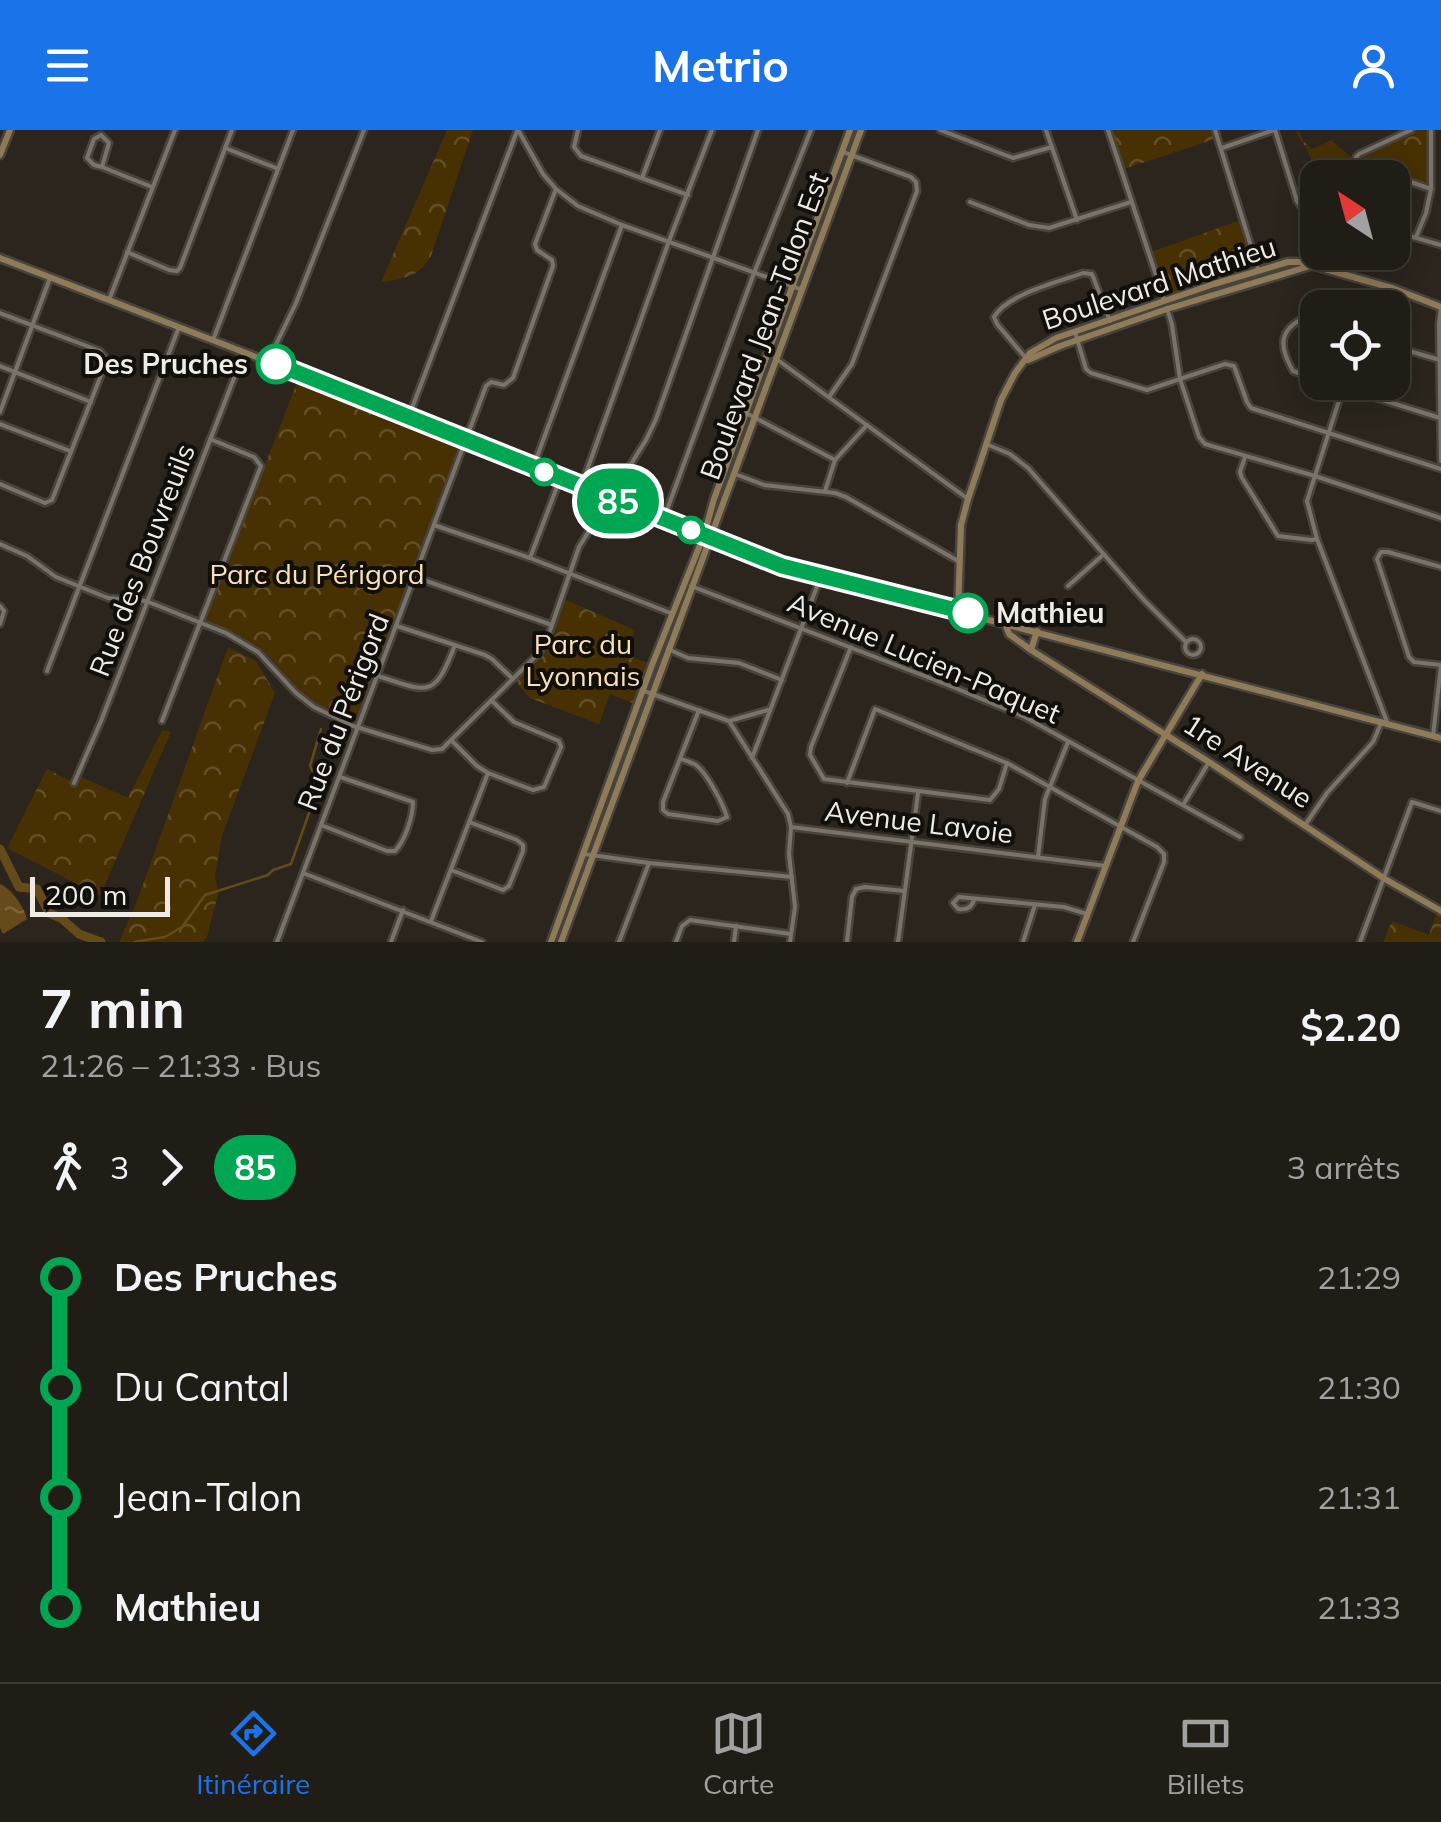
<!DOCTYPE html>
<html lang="fr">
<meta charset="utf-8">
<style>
:root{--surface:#201c16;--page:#28251f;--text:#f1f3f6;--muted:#a2a1a1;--line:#3d3a35;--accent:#1a73e8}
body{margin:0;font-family:Mulish,sans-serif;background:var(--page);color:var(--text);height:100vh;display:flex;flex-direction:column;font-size:38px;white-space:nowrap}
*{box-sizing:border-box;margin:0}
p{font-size:32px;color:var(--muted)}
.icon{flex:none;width:55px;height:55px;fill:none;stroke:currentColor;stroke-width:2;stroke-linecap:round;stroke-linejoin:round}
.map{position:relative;height:812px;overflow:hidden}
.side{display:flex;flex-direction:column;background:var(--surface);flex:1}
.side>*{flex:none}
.badge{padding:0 20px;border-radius:32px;font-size:35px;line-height:65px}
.needle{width:65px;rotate:324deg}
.fabs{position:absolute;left:1300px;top:30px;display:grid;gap:20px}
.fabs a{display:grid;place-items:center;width:110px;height:110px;border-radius:20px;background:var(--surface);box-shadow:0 5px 25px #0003,0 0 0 2px var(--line);font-size:50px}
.scale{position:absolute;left:30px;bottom:25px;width:140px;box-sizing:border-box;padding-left:10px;border:5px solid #efebe5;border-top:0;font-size:28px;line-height:35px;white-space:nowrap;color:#efebe5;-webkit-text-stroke:8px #110f0b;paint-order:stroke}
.map>.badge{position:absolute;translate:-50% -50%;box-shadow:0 0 0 5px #fff}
.legs{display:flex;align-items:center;gap:15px;height:110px;padding:0 40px;font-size:32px}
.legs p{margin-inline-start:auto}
.overview{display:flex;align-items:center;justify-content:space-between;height:170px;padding:0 40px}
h1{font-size:55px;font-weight:700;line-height:75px}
ul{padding:0 40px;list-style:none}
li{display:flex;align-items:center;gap:35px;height:110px;font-size:38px}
li i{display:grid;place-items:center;width:15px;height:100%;margin:0 12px;background:currentColor}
li i::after{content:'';width:25px;height:25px;margin:-12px;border:8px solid;border-radius:50%;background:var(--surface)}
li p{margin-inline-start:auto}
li:first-child i{background:linear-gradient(#0000 50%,currentColor 0)}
li:last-child i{background:linear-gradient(currentColor 50%,#0000 0)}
header{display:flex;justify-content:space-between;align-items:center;height:130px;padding:0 40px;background:var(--accent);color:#fff;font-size:45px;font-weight:700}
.menu{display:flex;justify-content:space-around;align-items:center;height:140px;border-top:2px solid var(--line);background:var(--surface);font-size:28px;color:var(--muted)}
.menu a{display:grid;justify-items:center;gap:5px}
.menu .current{color:var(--accent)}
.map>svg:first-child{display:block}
.forest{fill:url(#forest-crowns)}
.pitch{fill:#473002}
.water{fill:url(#water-ripples)}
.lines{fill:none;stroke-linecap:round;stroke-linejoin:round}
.stream{stroke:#664b1a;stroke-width:2.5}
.river{stroke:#664b1a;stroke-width:9}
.street-casing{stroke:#48433c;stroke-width:9}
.secondary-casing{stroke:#48433c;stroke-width:11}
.street{stroke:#7a7369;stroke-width:4}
.secondary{stroke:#907b58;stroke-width:6}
.line-1-casing{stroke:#fff;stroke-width:22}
.line-1{stroke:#00a651;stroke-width:15}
.stop-1-dot{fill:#fff;stroke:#00a651;stroke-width:5}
.labels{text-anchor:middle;stroke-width:8;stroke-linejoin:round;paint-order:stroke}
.street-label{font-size:28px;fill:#efebe5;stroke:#110f0b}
.stop-label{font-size:28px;font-weight:bold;fill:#efebe5;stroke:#110f0b;text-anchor:end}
.park-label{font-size:28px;fill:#fbe0b6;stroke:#110f0b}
</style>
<header><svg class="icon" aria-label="menu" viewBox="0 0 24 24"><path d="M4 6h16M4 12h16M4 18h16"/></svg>Metrio<svg class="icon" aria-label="person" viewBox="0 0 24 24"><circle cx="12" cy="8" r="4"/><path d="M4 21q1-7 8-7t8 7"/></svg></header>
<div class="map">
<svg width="1441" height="812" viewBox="0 0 1441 812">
<defs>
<pattern id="forest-crowns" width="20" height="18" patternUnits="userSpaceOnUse" patternTransform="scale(2.5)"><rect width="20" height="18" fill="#473002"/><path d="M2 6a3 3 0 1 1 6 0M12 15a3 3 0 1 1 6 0" fill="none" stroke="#624e27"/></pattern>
<pattern id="water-ripples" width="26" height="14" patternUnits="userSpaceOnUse" patternTransform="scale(2.5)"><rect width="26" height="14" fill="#664b1a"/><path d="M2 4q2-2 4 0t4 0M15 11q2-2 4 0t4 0" fill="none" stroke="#7c653b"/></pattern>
</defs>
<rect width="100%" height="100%" fill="#2b251d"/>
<g class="forest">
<path d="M447,0H473L431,126C419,147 403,149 381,152Z"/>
<path d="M1108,0H1215L1218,8L1121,40Z"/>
<path d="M1299,0L1303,11L1312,19L1331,10L1350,26L1356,27L1411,0H1431V59L1361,35L1351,47L1317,48L1308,21L1296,2Z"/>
<path d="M1238,91L1253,136L1167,165L1151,122Z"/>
<path d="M298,250L456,311L458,317L358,588C348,586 337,585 328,581C298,568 284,538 260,518C243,505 221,501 205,489Z"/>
<path d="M561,468L635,500L625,524L652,535L637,575L610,564L599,594L530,568L513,549L540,522Z"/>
<path d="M228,517L256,531L275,563L222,706L215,745L218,764L207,807L203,812H119L136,774Z"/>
<path d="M162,600L171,602L100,766L7,718L47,639L73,652L77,645L128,668Z"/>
<path d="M1441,771V812H1383L1392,791L1429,805Z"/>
</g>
<path class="pitch" d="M563,515L607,532C601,563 574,582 547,559Z"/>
<path class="water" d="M0,754C12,759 24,777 27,789L3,804L0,798Z"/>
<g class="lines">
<path class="stream" d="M134,812L165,807L182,797L205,765L268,745L273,740L291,734L319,655L310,636L321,599"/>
<path class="river" d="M0,719L19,757L37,759L49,783L61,788L79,804L101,812"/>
<g class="street-casing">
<g id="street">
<path d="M518,0L543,44L556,59L578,76L622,95L800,159"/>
<path d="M578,0L574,17L581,26L688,65"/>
<path d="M940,0L1013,28L1052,17"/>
<path d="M1046,0L1077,90"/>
<path d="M1108,0L1164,169"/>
<path d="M1215,0L1258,139"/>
<path d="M1275,0L1297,71L1302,78L1318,81"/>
<path d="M1411,0L1359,24L1356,27V31L1361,35L1431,59"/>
<path d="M225,18L276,38"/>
<path d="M1222,18L1274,0"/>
<path d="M102,37L94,35L87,28L94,9L101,5L109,13L102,37L152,57"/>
<path d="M642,48L660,0"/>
<path d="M970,72L1029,95L1049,98L1131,72"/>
<path d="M1392,101L1441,115"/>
<path d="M1416,107L1426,83L1431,59V0"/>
<path d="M127,122L169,140L177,141L180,138L232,0"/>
<path d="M109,170L175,0"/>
<path d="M1441,177L1439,194L1441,331"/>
<path d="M1167,178L1172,195L1180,249L1199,307L1205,314L1315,346L1441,388"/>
<path d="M0,183L100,221L107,230L52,370L45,373L0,354"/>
<path d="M1318,192L1300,190C1277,203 1281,220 1293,241L1318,250"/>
<path d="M1075,202L1086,239L1091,243L1147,260L1225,234L1234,236L1247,272L1251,278L1441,339"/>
<path d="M213,210L293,0"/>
<path d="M1392,216L1440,230"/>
<path d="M1024,226L997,194L994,187C1007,164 1059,152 1083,143L1092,144L1110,191"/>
<path d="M775,228L968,369"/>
<path d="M268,231L296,173L364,0"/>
<path d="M0,236L91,272"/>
<path d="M1325,252L1440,288"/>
<path d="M1343,258L1307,371L1317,409L1387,592"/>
<path d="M829,267L852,234L917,61L916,52L911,47L843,22"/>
<path d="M0,282L50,148"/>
<path d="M746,283L835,330"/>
<path d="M409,286L517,1"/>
<path d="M0,294L70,321"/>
<path d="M986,314L1010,324L1028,338L1143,469L1186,512"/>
<path d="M1245,327L1240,342L1242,348L1278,406L1312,410L1317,409"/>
<path d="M533,338L622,95"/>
<path d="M735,344L764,355L835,363L846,367L960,432"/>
<path d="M581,357L669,111L712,0"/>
<path d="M825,361L835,330L867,295"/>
<path d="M664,388L754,143L811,0"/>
<path d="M434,395L530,428L673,484"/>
<path d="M0,414L27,426L56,447L108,468L146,471L226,503L258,522L296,563L314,577L353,596L432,620L442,619L540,522L546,512L579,417L646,310L656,289L758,0"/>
<path d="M530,428L560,349"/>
<path d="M415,447L552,495"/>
<path d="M691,456L948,555L1025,587L1240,707"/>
<path d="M1068,456L1104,424"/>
<path d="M0,476L4,481L0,494"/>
<path d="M397,496L485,525L492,529L513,549"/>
<circle cx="1193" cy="517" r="8"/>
<path d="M851,517L811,617L810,625L824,649L990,670L999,659L1007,633"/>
<path d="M668,519L688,528L739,533L782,550"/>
<path d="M1441,535L1414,532L1409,527L1377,429L1381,422H1388L1441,437"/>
<path d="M47,541L179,197"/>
<path d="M378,546C428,562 434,570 455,515"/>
<path d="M644,561L729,591L788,684L791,697L1106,736"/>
<path d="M162,591L261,336L254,327L210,309"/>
<path d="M729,591L768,580"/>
<path d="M1433,606L1441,536"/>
<path d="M452,611L477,636L488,643L533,660L544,657L561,617L559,611L514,592L492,571"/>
<path d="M752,628L821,446"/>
<path d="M681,629C682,629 695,634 696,635C707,643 723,674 727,687L718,691L668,684L663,680V672L699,580"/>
<path d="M74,653L101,591L243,225"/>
<path d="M847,653L875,579L1007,633L1157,717L1164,724V732L1133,812"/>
<path d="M1183,675L1209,632"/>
<path d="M321,695L387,721H395C405,711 413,686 413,672L340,647"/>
<path d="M1305,695L1327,663L1373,612L1382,591"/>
<path d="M584,724L649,733L792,747"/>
<path d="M1038,727L1045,669L1068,612"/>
<path d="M451,740L503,760L509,756L523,721V715L517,710L469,692"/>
<path d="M303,743L482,812"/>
<path d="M974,770C971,778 967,780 958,779L953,773L959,767L1064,777L1087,784"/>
<path d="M431,791L488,643"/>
<path d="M277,812L486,256L491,252L504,255L513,248L553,136L552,130L537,120L535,114L556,59"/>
<path d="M391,812L403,780"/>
<path d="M619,812L649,733"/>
<path d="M676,812L682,796L690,790L791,804"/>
<path d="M734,812L736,796"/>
<path d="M790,812L795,777L789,724L791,698"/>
<path d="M847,812L852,767L856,759L865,757L904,761"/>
<path d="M898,812L918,663"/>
<path d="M1023,812L1035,775"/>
<path d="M1360,812L1412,672L1441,681"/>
</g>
</g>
<g class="secondary-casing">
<g id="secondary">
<path d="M0,25L10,0"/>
<path d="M0,128L409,286L533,338L782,436L1441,608"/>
<path d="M1028,230L1060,216L1167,179L1310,136"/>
<path d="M958,481L961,395L968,369L1001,270L1015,243L1030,223L1056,208L1214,154L1288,132H1300L1392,158L1441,177"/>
<path d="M1005,493L1009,504L1031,520L1209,632L1385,749L1441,781"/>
<path d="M1031,520L1037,501"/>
<path d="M551,812L652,535L704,405L714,369L850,0"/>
<path d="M561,812L861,0"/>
<path d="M1077,812L1138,651L1202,544"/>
</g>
</g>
<use href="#street" class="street"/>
<use href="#secondary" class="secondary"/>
</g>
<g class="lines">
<g class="line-1-casing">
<path id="line-1" d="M276,234L782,436L968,483"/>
</g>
<use href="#line-1" class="line-1"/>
</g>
<g class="stop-1-dot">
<circle cx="276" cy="234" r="18"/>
<circle cx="544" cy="342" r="12"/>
<circle cx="691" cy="400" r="12"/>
<circle cx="968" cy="483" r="18"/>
</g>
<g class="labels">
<g class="street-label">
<text transform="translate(1159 153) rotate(-18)" y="10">Boulevard Mathieu</text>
<text transform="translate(764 196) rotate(-70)" y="10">Boulevard Jean-Talon Est</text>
<text transform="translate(142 430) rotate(-69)" y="10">Rue des Bouvreuils</text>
<text transform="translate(924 528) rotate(23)" y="10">Avenue Lucien-Paquet</text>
<text transform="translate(343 582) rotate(-69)" y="10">Rue du Périgord</text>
<text transform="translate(1248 631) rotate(33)" y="10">1re Avenue</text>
<text transform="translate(919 692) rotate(7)" y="10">Avenue Lavoie</text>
</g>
<g class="stop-label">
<text x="248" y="244">Des Pruches</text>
<text x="996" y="493" text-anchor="start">Mathieu</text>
</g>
<g class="park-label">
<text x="317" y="454">Parc du Périgord</text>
<text x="583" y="524">Parc du<tspan x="583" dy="32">Lyonnais</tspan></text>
</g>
</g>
</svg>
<div class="fabs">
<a><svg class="needle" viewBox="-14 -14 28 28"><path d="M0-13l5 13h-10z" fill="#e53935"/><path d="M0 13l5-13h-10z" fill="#a2a1a1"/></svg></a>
<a><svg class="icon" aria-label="locate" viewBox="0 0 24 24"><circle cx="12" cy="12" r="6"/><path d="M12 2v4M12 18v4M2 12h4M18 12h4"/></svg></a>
</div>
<div class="scale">200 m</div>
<b class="badge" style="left:618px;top:371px;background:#00a651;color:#fff">85</b>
</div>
<section class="side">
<div class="overview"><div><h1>7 min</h1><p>21:26 – 21:33 · Bus</p></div><b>$2.20</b></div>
<div class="legs"><svg class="icon" aria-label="walk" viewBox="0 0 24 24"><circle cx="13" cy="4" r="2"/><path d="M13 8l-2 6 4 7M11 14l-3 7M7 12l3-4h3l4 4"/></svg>3<svg class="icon" aria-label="forward" viewBox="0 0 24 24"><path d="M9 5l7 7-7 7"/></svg><b class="badge" style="background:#00a651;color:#fff">85</b><p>3 arrêts</p></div>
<ul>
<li><i style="color:#00a651"></i><b>Des Pruches</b><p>21:29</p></li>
<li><i style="color:#00a651"></i><span>Du Cantal</span><p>21:30</p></li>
<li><i style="color:#00a651"></i><span>Jean-Talon</span><p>21:31</p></li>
<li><i style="color:#00a651"></i><b>Mathieu</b><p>21:33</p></li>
</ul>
</section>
<nav class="menu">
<a class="current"><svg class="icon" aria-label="directions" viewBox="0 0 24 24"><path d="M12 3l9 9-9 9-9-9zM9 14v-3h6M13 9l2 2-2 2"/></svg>Itinéraire</a>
<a><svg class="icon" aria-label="map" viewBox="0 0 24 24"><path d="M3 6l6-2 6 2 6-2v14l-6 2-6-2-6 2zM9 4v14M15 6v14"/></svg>Carte</a>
<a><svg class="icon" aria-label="tickets" viewBox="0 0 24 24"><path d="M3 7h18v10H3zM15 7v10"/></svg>Billets</a>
</nav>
